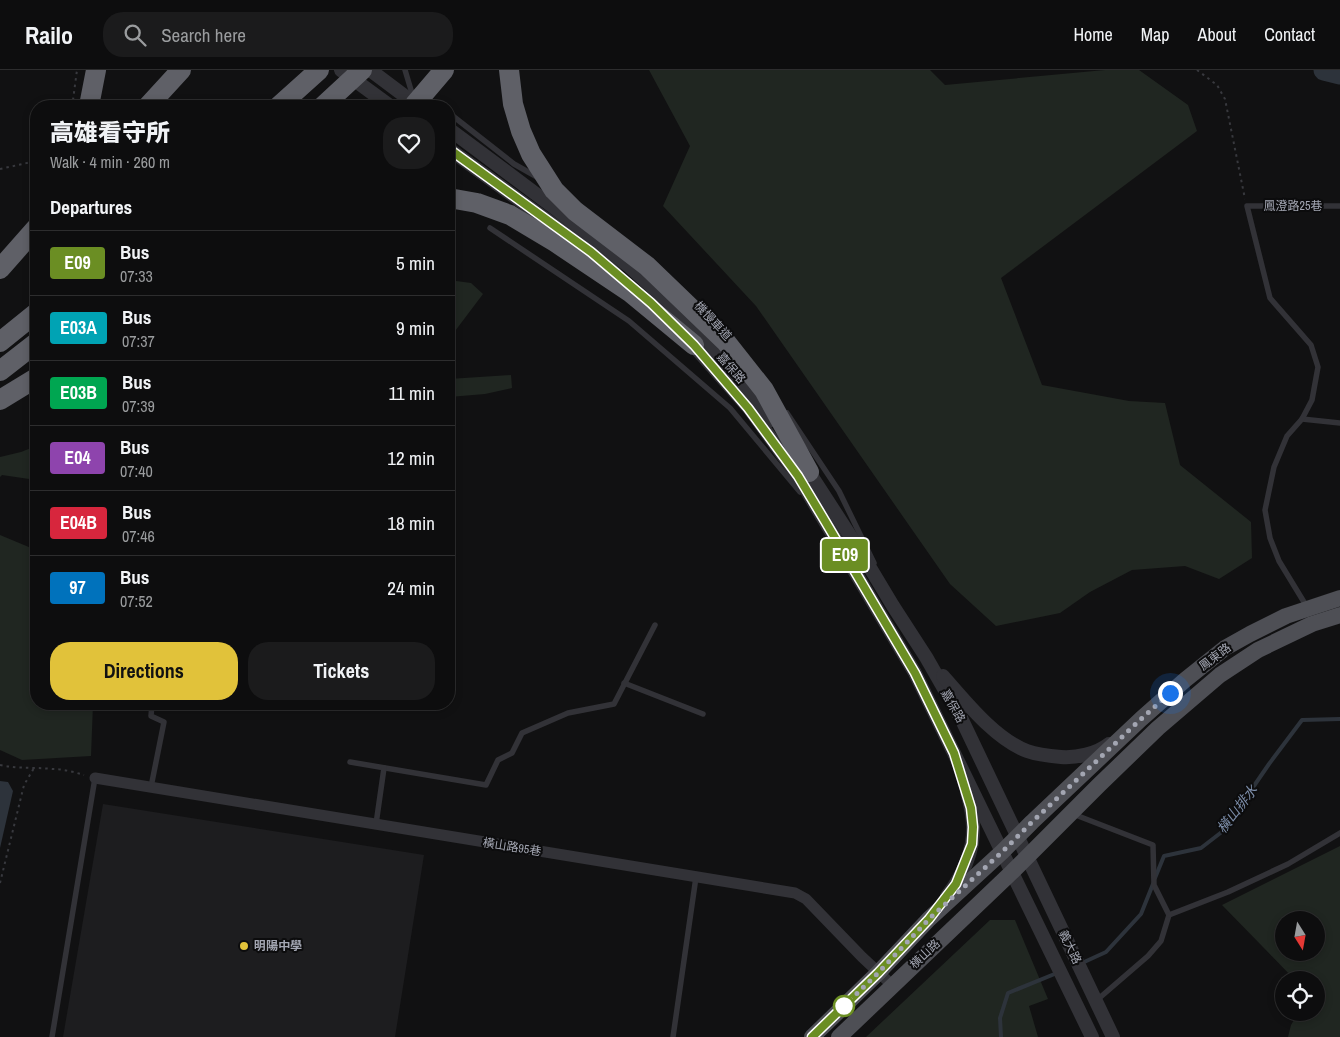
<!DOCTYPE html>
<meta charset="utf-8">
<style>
:root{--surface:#0d0d0e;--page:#1b1b1c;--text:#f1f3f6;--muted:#9a9c9e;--line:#2d2d2e;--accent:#e1c23a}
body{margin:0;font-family:"Archivo Narrow","Noto Sans TC",sans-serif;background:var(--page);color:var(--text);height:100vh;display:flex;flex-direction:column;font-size:19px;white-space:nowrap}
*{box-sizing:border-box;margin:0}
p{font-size:16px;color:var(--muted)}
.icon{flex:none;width:28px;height:28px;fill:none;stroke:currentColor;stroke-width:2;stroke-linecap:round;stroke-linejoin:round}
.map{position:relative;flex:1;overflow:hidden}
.side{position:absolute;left:30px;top:30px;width:425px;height:610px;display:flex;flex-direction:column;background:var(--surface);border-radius:20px;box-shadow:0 2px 8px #0003,0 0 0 1px var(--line)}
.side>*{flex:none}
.badge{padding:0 10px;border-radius:4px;font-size:18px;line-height:32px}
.needle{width:32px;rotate:169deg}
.tools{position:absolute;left:1275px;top:841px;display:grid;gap:10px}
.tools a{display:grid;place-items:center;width:50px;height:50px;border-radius:50%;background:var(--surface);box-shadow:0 2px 8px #0003,0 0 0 1px var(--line);font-size:25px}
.you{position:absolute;width:25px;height:25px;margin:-12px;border:4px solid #fff;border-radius:50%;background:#1a73e8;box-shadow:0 0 0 8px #1a73e833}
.map>.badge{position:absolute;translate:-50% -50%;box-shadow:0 0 0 2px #fff}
h2{padding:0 20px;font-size:19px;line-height:45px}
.round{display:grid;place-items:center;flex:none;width:52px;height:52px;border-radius:20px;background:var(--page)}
.summary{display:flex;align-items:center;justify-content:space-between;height:85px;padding:0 20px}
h1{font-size:24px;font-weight:800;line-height:38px}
.action{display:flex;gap:10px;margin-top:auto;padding:10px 20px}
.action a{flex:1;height:58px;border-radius:20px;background:var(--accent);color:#111;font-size:20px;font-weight:800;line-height:58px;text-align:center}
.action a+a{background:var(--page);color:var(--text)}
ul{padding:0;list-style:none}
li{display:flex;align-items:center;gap:15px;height:65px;padding:0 20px;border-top:1px solid var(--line)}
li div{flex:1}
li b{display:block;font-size:19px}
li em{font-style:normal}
li .badge{min-width:55px;font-weight:700;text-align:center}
header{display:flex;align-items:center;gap:30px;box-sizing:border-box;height:70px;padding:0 25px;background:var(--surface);border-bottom:1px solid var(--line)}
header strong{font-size:24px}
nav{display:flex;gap:28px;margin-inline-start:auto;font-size:18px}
.search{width:350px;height:45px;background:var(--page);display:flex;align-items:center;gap:12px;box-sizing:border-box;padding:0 18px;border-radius:20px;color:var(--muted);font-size:19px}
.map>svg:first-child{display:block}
.built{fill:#1d1d1f}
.green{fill:#202621;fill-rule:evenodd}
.water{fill:#2d333b}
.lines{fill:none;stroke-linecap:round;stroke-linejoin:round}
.stream{stroke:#2d333b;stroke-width:4}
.river{stroke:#2d333b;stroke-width:21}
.path{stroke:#38393e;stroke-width:2;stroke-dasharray:2.5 4;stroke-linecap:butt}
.service{stroke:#323237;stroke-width:5.5}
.minor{stroke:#323237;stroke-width:11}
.tertiary{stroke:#323237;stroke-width:14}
.primary{stroke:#4e4f55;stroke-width:16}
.motorway{stroke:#5f6067;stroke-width:20}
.motorway-bridge{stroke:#5f6067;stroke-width:20}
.line-casing{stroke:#fff;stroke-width:11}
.line{stroke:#6b8e23;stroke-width:8}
.walk{stroke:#a3a6b2;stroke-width:5;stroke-dasharray:0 9}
.poi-dot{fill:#e1c23a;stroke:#0c0c0d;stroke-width:2}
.stop-dot{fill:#fff;stroke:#6b8e23;stroke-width:2.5}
.labels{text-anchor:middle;stroke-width:4;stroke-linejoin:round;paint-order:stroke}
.street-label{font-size:12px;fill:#a3a6b2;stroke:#0c0c0d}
.poi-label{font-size:12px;font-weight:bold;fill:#a3a6b2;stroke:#0c0c0d;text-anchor:start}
.water-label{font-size:14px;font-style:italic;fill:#7d8eaa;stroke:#0c0c0d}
</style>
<header>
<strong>Railo</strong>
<div class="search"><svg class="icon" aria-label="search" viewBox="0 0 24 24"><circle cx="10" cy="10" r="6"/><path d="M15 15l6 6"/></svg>Search here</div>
<nav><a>Home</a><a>Map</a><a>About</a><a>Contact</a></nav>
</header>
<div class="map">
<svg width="1340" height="967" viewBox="0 0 1340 967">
<rect width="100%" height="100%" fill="#111112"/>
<path class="built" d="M103,734L424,785L395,967H63Z"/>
<g class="green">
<path d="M649,0H930L945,15L1105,0H1139L1188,35L1197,61L1001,208L1042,315L1129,331L1165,333L1180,395L1251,452L1252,488L1219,509L1185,496L1132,500L1090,522L1060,543L996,556L950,514L756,236L663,136L690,76Z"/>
<path d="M449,210L471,213L483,224L449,269Z"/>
<path d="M511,305L512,318L485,324L449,327V309Z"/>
<path d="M36,376V410L2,405L0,407V387L21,382Z"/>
<path d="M0,465L36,480V634H93L91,686L22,690L0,680Z"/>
<path d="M1340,776V967H1288L1291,955L1298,943L1316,942V910H1295L1222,835ZM1284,850H1316V882H1284Z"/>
<path d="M990,850H1015L1048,929L1029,936L1038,967H866Z"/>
</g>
<path class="water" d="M0,711L8,712L13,721L0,778Z"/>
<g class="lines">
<g class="stream">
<path d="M1155,808L1164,786L1201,778L1223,761L1269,694L1302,650L1340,649"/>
<path d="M1082,893L1106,882L1141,844L1153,814"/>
<path d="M1001,967L1000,948L1008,923L1057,903"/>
</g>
<path class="river" d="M1324,0L1340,4"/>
<g class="path">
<path d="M1197,0L1217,15L1225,29L1245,129"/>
<path d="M73,30L77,0"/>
<path d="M0,99L36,91"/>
<path d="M0,695C19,699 34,697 52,699C63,699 74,702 84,705"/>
<path d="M0,813L24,715L34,698"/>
</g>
<g class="service">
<path d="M405,0L414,30"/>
<path d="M449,43L514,94L537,107"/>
<path d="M490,158L629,251L730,338L800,422"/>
<path d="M787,343L839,421L874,493"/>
<path d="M1302,349L1340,353"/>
<path d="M1307,537L1279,491L1270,468L1265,440L1274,397L1287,366L1302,349L1312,330L1318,297L1311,275L1270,228L1247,136H1340"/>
<path d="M624,613L703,644"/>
<path d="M350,692L486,715L498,690L512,683L522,663L568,643L614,634L655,555"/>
<path d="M151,717L164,652L151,646L152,634"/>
<path d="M1073,744L1153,775L1154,815L1169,845L1161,871L1148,886L1097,930"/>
<path d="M376,754L384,698"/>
<path d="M1169,845L1228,822L1288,794L1340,763"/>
<path d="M52,967L95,708"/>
<path d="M673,967L696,807"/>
</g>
<path class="minor" d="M95,708L795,823L806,829L862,887L892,915"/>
<g class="tertiary">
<path d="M341,0L390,36"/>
<path d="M370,0L418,36"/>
<path d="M449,59L552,136L630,197L683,245L737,304L772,350"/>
<path d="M449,79L591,182L616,204"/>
<path d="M688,269L749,338L798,406L915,603L1092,967"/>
<path d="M805,396L860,481L893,536L926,587L962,650L1113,967"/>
<path d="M943,606C965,631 995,669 1027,681C1038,685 1049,686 1061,687C1077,688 1096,684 1109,674"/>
<path d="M947,826C962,807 974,781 973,757C973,745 970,733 967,722"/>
</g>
<g class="primary">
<path d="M812,967L878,903L929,849L1002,782L1032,752L1141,649L1185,610L1225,578L1250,564L1286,546L1340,528"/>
<path d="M839,967L1012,802L1099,715L1158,658L1220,605L1258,580L1312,554L1340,545"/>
</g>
<g class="motorway">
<path d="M509,0L513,34L521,61L531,84L554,120L575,141L647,196L726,272L764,320L809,402"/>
<path d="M415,34L444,0"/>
<path d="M89,36L96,0"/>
<path d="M148,36L181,0"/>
<path d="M449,128L477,133L510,145L555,172L631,223L694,275"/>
<path d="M0,199L36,158"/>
<path d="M0,272L36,243"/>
<path d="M0,301L36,273"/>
<path d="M0,330L36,308"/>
</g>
<g class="motorway-bridge">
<path d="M279,36L319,0"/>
<path d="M323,36L362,0"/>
</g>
</g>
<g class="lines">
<g class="line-casing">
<path id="line" d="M449,79L591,182L651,233L694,275L748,338L798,406L825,451L915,603L954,683L971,738L973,757L972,774L956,814L929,849L878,903L812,967"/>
</g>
<use href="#line" class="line"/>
<path class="walk" d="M844,936L878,903L929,849L1002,782L1032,752L1141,649L1170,623"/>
</g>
<circle class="poi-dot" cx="244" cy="876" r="5"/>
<circle class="stop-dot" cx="844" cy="936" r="10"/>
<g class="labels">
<g class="street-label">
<text x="1293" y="140">鳳澄路25巷</text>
<text transform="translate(713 251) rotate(47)" y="4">機慢車道</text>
<text transform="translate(731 298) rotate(49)" y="4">嘉保路</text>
<text transform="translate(1215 587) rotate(-37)" y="4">鳳東路</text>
<text transform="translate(953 636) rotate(61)" y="4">嘉保路</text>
<text transform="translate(512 777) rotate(9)" y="4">橫山路95巷</text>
<text transform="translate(1070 877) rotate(64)" y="4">義大路</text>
<text transform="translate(925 884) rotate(-43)" y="4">橫山路</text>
</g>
<g class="poi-label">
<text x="254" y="880">明陽中學</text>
</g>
<g class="water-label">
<text transform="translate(1237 739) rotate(-52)" y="5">橫山排水</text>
</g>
</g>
</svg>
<div class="tools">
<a><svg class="needle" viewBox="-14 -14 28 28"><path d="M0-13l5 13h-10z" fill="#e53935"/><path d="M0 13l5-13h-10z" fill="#9a9c9e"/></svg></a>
<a><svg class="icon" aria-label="locate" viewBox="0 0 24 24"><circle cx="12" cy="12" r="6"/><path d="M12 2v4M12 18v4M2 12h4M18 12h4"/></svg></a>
</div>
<div class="you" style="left:1170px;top:623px"></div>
<b class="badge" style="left:845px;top:485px;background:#6b8e23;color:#fff">E09</b>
<section class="side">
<div class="summary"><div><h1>高雄看守所</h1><p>Walk · 4 min · 260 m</p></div><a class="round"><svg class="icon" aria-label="heart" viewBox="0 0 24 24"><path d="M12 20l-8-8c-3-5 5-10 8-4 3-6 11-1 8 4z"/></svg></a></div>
<h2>Departures</h2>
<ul>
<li><span class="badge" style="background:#6b8e23;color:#fff">E09</span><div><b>Bus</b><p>07:33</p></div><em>5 min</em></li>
<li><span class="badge" style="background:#00a3b4;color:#fff">E03A</span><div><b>Bus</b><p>07:37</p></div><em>9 min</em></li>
<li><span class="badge" style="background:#00a651;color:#fff">E03B</span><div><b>Bus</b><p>07:39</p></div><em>11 min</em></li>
<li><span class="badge" style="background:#8e44ad;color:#fff">E04</span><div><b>Bus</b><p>07:40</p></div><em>12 min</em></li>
<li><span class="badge" style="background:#d7263d;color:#fff">E04B</span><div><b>Bus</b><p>07:46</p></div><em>18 min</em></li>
<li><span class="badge" style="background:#0072bc;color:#fff">97</span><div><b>Bus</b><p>07:52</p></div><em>24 min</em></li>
</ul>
<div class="action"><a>Directions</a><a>Tickets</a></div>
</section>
</div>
